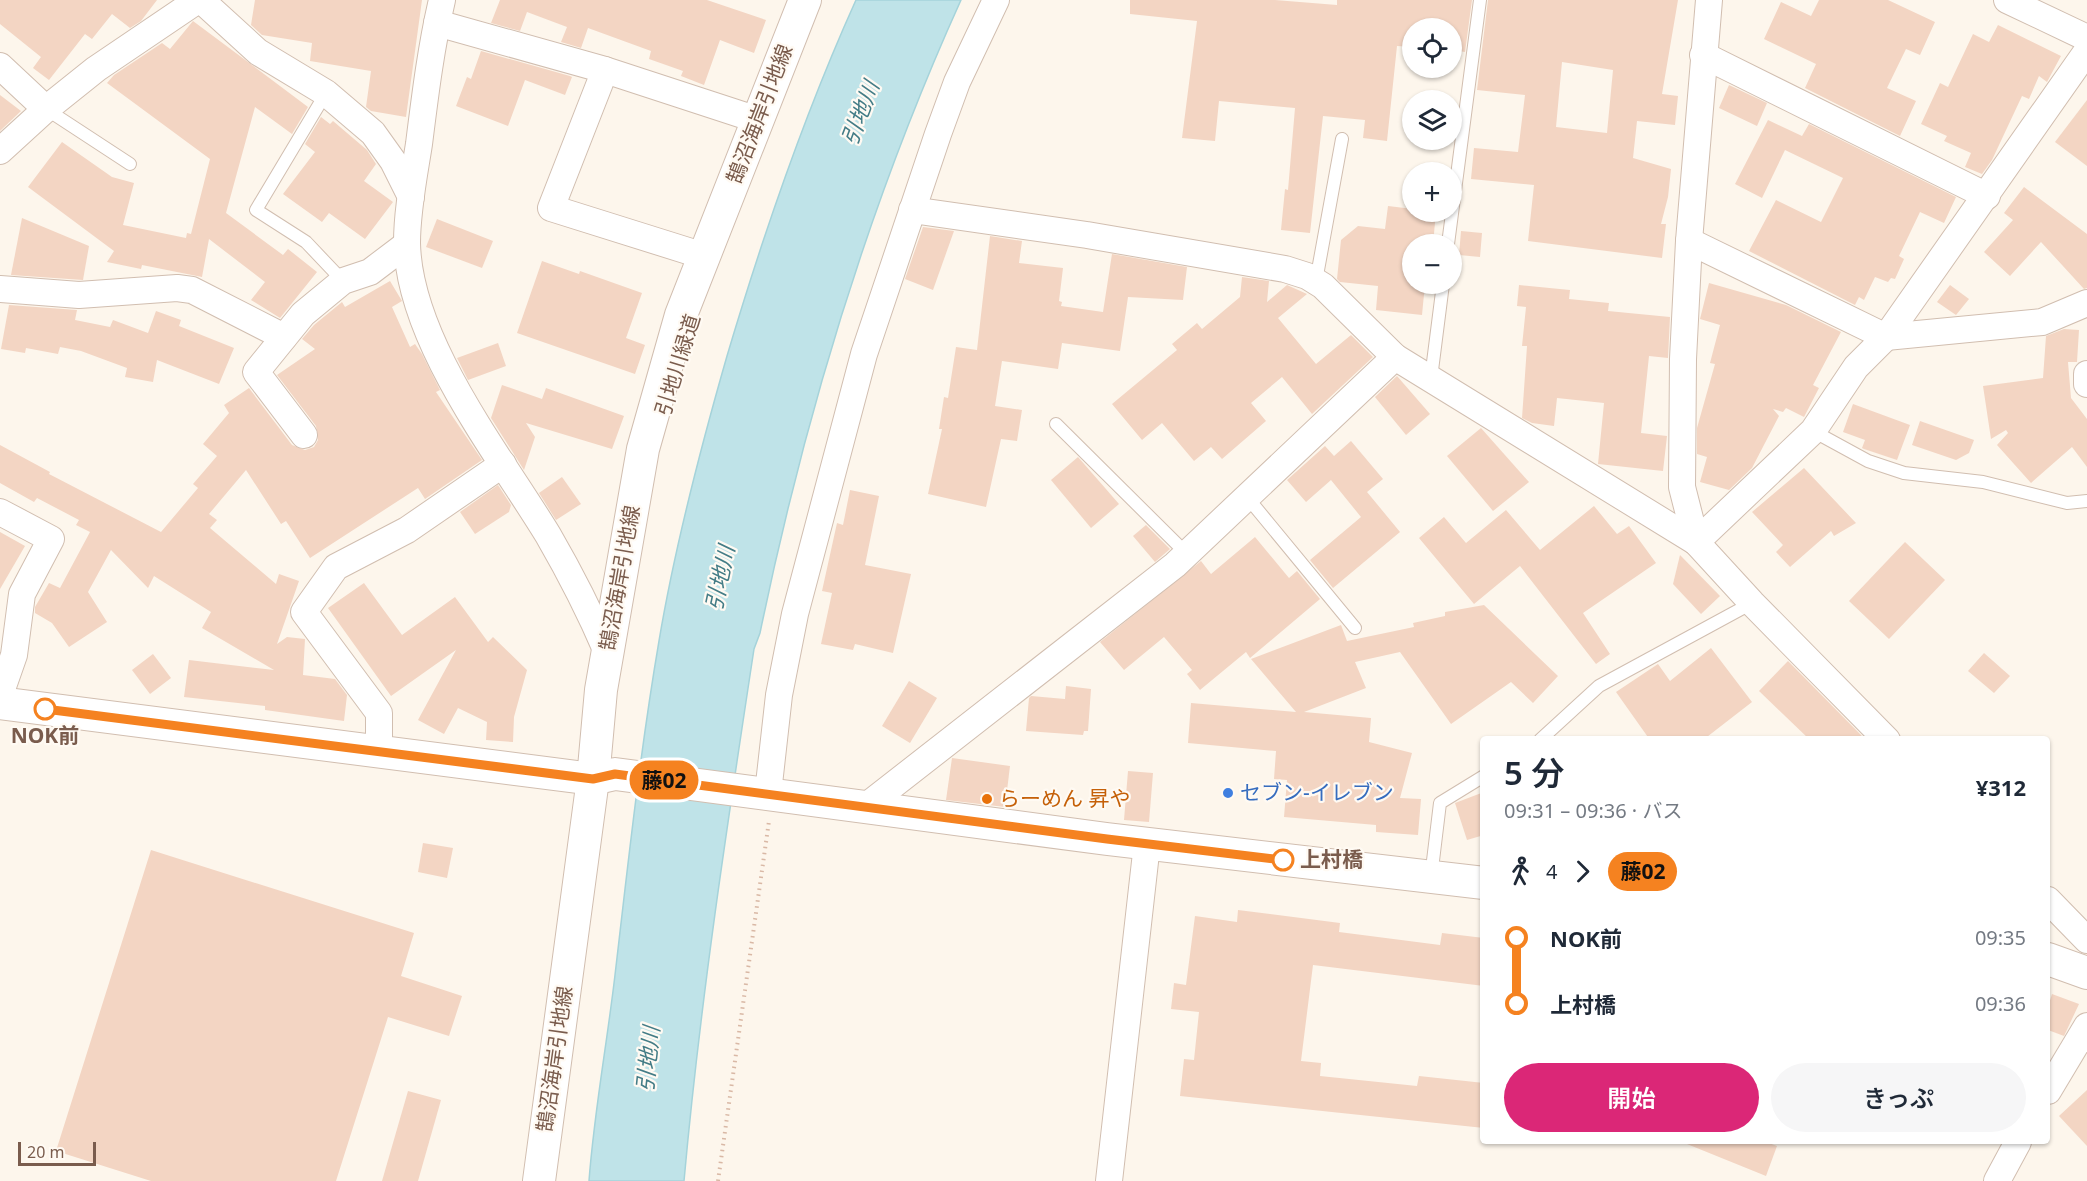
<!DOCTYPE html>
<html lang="ja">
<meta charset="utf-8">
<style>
:root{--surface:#fff;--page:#f6f6f7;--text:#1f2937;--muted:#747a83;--accent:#db2777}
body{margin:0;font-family:"Noto Sans","Noto Sans JP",sans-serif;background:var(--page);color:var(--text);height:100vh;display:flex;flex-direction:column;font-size:22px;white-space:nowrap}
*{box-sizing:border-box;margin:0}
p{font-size:20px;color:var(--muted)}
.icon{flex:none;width:33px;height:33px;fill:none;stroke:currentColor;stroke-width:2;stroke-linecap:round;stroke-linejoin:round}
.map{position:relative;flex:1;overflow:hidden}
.side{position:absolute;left:1480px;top:736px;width:570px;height:408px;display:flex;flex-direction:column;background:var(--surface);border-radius:6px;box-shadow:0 2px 4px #0004}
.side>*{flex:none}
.badge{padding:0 12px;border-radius:20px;font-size:21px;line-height:39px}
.buttons{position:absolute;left:1402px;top:18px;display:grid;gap:12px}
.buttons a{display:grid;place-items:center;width:60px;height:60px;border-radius:50%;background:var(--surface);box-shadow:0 2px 4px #0004;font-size:30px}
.scale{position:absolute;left:18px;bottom:15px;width:78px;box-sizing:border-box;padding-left:6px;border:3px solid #7a5c4d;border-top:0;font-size:16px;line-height:21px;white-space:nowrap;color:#7a5c4d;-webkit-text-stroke:4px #fffaf3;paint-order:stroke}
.map>.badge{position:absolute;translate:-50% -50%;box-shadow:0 0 0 3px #fff}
.legs{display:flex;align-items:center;gap:9px;height:66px;padding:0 24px;font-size:20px}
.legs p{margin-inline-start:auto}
.summary{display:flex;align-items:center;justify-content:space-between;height:102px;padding:0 24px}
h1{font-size:33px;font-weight:600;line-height:45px}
.primary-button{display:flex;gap:12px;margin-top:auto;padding:12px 24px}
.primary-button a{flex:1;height:69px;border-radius:36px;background:var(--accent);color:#fff;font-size:24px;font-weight:600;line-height:69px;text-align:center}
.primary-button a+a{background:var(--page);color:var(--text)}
ul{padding:0 24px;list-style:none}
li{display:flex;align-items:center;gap:21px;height:66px;font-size:22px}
li i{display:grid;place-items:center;width:9px;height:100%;margin:0 8px;background:currentColor}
li i::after{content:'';width:15px;height:15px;margin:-8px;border:4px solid;border-radius:50%;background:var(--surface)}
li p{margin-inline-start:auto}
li:first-child i{background:linear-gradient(#0000 50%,currentColor 0)}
li:last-child i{background:linear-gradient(currentColor 50%,#0000 0)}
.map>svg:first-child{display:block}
.water{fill:#bfe3e8;stroke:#a5d3da;stroke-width:1.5}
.building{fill:#f3d5c3;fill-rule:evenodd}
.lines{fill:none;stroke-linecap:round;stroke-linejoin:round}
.service-casing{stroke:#d1beb0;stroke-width:14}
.minor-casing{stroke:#d1beb0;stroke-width:28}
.tertiary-casing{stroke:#d1beb0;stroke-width:34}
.path{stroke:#d9b8a5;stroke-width:4;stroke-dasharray:1.5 4.5;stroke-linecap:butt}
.service{stroke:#fff;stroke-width:12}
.minor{stroke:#fff;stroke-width:26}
.tertiary{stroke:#fff;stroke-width:32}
.line-1-casing{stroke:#fff;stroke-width:14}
.line-1{stroke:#f58220;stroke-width:9}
.stop-1-dot{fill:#fff;stroke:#f58220;stroke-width:3}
.shop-dot{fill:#3f7fe0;stroke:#fffaf3;stroke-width:2}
.food-dot{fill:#e8710a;stroke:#fffaf3;stroke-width:2}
.labels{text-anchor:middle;stroke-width:4.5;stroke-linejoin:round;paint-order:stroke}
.street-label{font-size:21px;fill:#7a5c4d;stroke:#fffaf3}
.stop-label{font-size:21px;font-weight:bold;fill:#7a5c4d;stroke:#fffaf3}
.shop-label{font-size:21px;fill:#366cbe;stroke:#fffaf3;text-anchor:start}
.food-label{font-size:21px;fill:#c56008;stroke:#fffaf3;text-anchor:start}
.water-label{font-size:22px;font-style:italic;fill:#437c86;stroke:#fffaf3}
</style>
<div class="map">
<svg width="2087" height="1181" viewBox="0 0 2087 1181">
<rect width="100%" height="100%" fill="#fdf6ec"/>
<path class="water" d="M856,0H961C869,203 805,415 760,633L754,649C727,826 700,1003 684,1181H589C594,1112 607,1044 615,975C628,864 640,752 659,641C675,545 700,450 727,356C763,235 804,115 856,0Z"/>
<g class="building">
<path d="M0,0H157L141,21L130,28L112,14L92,39L85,34L49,80L33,68L41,57L0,24Z"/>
<path d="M255,0H422L406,117L371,111L366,107L371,71L310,61L312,43L262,35L251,25Z"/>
<path d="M500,0H707L766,20L754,53L720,40L704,85L681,76L683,71L649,59L651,51L588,28L581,48L561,42L567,27L527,12L520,31L491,23Z"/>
<path d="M1130,0H1275L1337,5V0H1472L1465,52L1452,50V28H1413V47L1397,46L1387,141L1363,138L1365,120L1323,116L1310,233L1281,230L1285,189L1288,190L1295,108L1219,101L1215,141L1182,138L1197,21L1130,14Z"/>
<path d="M1488,0H1678L1662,94L1678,96L1675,125L1637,121L1633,158L1671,169L1668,197L1661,224H1666L1662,258L1528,241L1534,185L1471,179L1474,148L1518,152L1525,95L1477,90ZM1562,62L1613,70L1607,133L1556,127Z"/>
<path d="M1819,0H1888L1935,22L1920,55L1906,49L1887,88L1916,101L1900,136L1805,88L1816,64L1764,39L1781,2L1811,16Z"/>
<path d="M193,21L308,107L292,134L255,107L226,213L283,255L288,249L317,272L280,318L251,300L265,282L209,239L202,277L142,265L141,269L107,262L114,251L28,187L62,142L112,177L134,183L123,225L186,238L187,233L191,234L210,159L107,83L114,75L162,43L170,49Z"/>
<path d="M1998,25L2061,56L2047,82L2039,76L2029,99L2022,96L1992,160L1982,174L1965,167L1971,153L1944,141L1947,136L1921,124L1940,83L1948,87L1973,34L1989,42Z"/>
<path d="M481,51L570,76L572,77L565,95L525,80L508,126L456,106L467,77L471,79Z"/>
<path d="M1729,85L1767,103L1757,126L1719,108Z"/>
<path d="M0,95L21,111L0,131Z"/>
<path d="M2087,100V166L2055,142Z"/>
<path d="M321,117L330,124L333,121L367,150L376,164L364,181L393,202L365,239L329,213L322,222L283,194L315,152L305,144Z"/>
<path d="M1768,120L1802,136L1809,124L1956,197L1944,223L1920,212L1899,256L1904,259L1895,279L1891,278L1888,282L1875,277L1864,300L1859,297L1855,305L1749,251L1776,200L1821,222L1843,178L1785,150L1762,198L1735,184Z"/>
<path d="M2024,187L2087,234V288L2084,289L2041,242L2010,276L1984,252L2013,220L2004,213Z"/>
<path d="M1388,206L1413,209V212H1436L1433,244H1413V284H1425L1422,315L1376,310L1378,286L1340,282L1337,279L1341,240L1358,226L1385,229Z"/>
<path d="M22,218L89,246L83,280L11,275Z"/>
<path d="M437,219L493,241L482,268L426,247Z"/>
<path d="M923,227L954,231L933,290L905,279Z"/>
<path d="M1461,231L1482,233L1480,257L1459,255Z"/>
<path d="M990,236L1022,241L1019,263L1063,268L1059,301L1062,302L1061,306L1103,312L1112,254L1187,267L1183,300L1128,297L1120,351L1062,343L1058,369L1002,361L995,406L1022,410L1017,441L1001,439L986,507L928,494L942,429H939L944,397L948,398L956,347L977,350Z"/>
<path d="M542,261L579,274L580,271L642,293L626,338L645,345L635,374L517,333Z"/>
<path d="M1242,277L1269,281L1267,302L1287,285L1307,294L1278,318L1316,364L1351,335L1373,357L1312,414L1282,377L1251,403L1266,421L1222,459L1211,447L1194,461L1162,423L1142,440L1112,404L1177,350L1172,344L1197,323L1202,329L1240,297Z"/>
<path d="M390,281L402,301L392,307L410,347L415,344L422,354L440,390L436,392L482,460L425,499L418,488L310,558L286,521L281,524L246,470L209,514L217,520L210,528L276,584L279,574L299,581L277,644L287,637L305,639L303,675L335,679L347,695L344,721L265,710V706L184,697L189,660L274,670L202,628L211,612L154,576L148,588L111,550L88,592L107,622L69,647L52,623L35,613V607L49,583L60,588L90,532L76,525L79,520L37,498L34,502L0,483V445L50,472L49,474L161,532L198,488L193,484L217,456L203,444L229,413L224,405L249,388L292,445L305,450L314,447L318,440L316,426L277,375L315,349L302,339L314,325L342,302L345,307Z"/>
<path d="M1709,283L1786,305L1841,332L1813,385L1819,388L1804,417L1786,408L1783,412L1773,409L1779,416L1752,468L1729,490L1700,482L1707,457L1697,454V428L1715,364L1710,363L1720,325L1700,319Z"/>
<path d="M1519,285L1570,290L1569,299L1609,303L1608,311L1670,317L1668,358L1649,356L1641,433L1667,436L1663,471L1598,464L1604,403L1557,398L1554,426L1532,423L1522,418L1527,346H1522L1526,307L1517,306Z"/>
<path d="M1950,285L1969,299L1956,315L1937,302Z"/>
<path d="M9,305L77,310L75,320L110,327L113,320L148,333L156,311L181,320L179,326L234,348L219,384L157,360L153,382L125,377L127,368L81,351L60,347L58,354L26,348L25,353L1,349Z"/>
<path d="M2064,329L2079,330L2077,362H2068L2071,398L2087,419V467L2072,447L2031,483L1997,445L2008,433L2006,430L1991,439L1983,386L2043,378L2046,336Z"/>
<path d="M498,343L506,366L468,380L457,358Z"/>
<path d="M1397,376L1430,414L1406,435L1375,397Z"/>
<path d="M502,385L542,399L546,388L624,416L612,449L526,423L535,437L524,470L491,418Z"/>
<path d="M1853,404L1910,425L1897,460L1864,449L1862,448L1865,440L1843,432Z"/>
<path d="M1920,421L1974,440L1969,453L1956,460L1912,445Z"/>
<path d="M1481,428L1529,482L1493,511L1447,456Z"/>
<path d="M1351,441L1383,479L1367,492L1400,532L1333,588L1310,560L1361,517L1331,480L1306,502L1287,480L1325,446L1334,456Z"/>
<path d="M1078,457L1119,504L1091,528L1051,480Z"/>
<path d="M1804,468L1856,523L1834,536L1831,531L1790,567L1776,552L1783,545L1752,512Z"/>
<path d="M562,477L581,504L556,520L539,493Z"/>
<path d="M498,485L511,505L509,512L475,534L460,512Z"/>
<path d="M850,490L879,496L865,565L911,574L893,653L855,644L853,650L821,644L832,593L822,591L837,523L843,525Z"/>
<path d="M1594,506L1617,534L1629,526L1656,563L1583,613L1610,654L1596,664L1520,566L1474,604L1419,538L1444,517L1466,543L1506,510L1540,550Z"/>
<path d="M1146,525L1170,549L1155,562L1133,536Z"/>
<path d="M0,532L25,546L0,589Z"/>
<path d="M1255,537L1289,578L1297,571L1320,599L1250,658L1246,652L1200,690L1187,674L1192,670L1164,637L1124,670L1100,642L1201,561L1211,574Z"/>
<path d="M1905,542L1945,580L1889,639L1849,601Z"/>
<path d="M1680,555L1720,596L1701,614L1673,584Z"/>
<path d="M364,583L402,635L455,597L488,642L493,637L527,670L514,717L513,742L486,740L487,722L458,708L444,734L418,720L456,650L391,696L328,608Z"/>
<path d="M1484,605L1558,676L1533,703L1511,682L1451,724L1400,652L1355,662L1366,688L1304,712L1371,718L1369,742L1412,753L1400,798L1421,799L1418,835L1376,832V825L1284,817L1287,780L1274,779L1276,751L1188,743L1191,703L1296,712L1251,659L1341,625L1347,641L1414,627L1413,623L1445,616V612Z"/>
<path d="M1711,648L1752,702L1703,740H1650L1616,692L1658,664L1670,681Z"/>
<path d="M1984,653L2010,676L1994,693L1968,671Z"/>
<path d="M153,654L171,678L150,694L132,670Z"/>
<path d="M1788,661L1861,735L1864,740H1810L1759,691Z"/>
<path d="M909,681L937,698L910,743L882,726Z"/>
<path d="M1066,686L1091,689L1088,731H1084L1083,735L1026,731L1029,698L1031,696L1065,699Z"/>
<path d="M952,758L1010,766L1005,807L946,800Z"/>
<path d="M1128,771L1153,773L1149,822L1124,820Z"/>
<path d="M1484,792V835L1467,840L1455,803Z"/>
<path d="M423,843L453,848L447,878L418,872Z"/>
<path d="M151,850L414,933L401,976L462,996L449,1036L388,1017L336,1181H151L56,1151Z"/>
<path d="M1238,910L1340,923L1339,932L1440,945L1442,933L1484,938V986L1313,965L1301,1061L1321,1063L1320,1076L1417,1086L1419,1076L1484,1083V1128L1180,1096L1184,1059L1194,1060L1199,1012L1171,1009L1174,983L1186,985L1195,916L1237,922Z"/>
<path d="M2052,994L2079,1004L2064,1036L2048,1030V1007Z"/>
<path d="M2087,1090V1146L2059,1116Z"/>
<path d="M408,1091L441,1100L418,1181H382Z"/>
<path d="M1682,1142H1766L1777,1146L1766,1176Z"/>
</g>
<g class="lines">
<g class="service-casing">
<g id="service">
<path d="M326,93L256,210L306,242L343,281"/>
<path d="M46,109L130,164"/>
<path d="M1448,244L1480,0"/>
<path d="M1316,281L1342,139"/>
<path d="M1431,378L1443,284"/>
<path d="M1056,424L1187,554"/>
<path d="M1813,431L1868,461L1904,473L1983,482L2067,503L2087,501"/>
<path d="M1247,497L1355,628"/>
<path d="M1540,740L1599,686L1752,603"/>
<path d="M1431,877L1440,803L1484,776"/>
</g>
</g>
<g class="minor-casing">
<g id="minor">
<path d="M201,0L258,52L326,93L373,133L393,161L411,197"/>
<path d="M442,0C431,47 425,96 419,144C414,176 407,210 407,243C409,341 498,453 548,535C570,573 590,612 607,652"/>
<path d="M2007,0L2087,38"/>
<path d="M437,23L605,70L758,120"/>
<path d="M1703,55L1987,196"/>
<path d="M0,66L46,109"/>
<path d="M605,70L551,208L704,256"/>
<path d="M0,151L46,109L96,69L198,0"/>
<path d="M912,210L1087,235L1285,269L1307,276L1323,286L1395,357L1696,542L1752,603L1887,740"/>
<path d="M1689,241L1886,337L2042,322L2087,303"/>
<path d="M0,289L79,295L177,288L192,290L284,337"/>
<path d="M2087,374V384"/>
<path d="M304,435L256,372L303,314L343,281L370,272L407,244"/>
<path d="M0,512L51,539L22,594L14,655L0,695"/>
<path d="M1696,542L1813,431L1856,367L1886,337L2087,51"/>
<path d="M1696,542L1682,487L1683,359L1689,241L1709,0"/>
<path d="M379,751V713L304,612L336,567L407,530L503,464"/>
<path d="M768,793L779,695L795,614L864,354L938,134L957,82L996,0"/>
<path d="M865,807L1175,565L1395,357"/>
<path d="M2048,900L2087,940"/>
<path d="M2048,1091L2087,1026"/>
<path d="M1109,1181L1147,844"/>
<path d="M1997,1181L2018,1142"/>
</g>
</g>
<g class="tertiary-casing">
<g id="tertiary">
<path d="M0,703L593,779L615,774L1107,839L1484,883"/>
<path d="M2048,959L2087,973"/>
<path d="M539,1181L593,779L601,690L643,449L681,315L805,0"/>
</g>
</g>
<path class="path" d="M718,1181L769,821"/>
<use href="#service" class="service"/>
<use href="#minor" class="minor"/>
<use href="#tertiary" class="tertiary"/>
</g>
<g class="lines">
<g class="line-1-casing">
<path id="line-1" d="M45,709L593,779L615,774L1107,839L1283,860"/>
</g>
<use href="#line-1" class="line-1"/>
</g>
<g class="stop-1-dot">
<circle cx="45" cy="709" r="10"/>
<circle cx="1283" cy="860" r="10"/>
</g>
<circle class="shop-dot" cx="1228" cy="793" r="6"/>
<circle class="food-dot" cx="987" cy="799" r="6"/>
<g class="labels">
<g class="street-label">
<text transform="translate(760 114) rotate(-69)" y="7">鵠沼海岸引地線</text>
<text transform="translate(678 365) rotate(-73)" y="7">引地川緑道</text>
<text transform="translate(620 578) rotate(-80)" y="7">鵠沼海岸引地線</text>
<text transform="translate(555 1059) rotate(-82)" y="7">鵠沼海岸引地線</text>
</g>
<g class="stop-label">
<text x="45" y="743">NOK前</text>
<text x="1300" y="867" text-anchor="start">上村橋</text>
</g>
<g class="shop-label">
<text x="1240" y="800">セブン-イレブン</text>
</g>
<g class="food-label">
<text x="999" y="806">らーめん 昇や</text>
</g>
<g class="water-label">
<text transform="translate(860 113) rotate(-69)" y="8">引地川</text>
<text transform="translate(720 578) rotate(-78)" y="8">引地川</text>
<text transform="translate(648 1059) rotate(-84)" y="8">引地川</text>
</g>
</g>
</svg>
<div class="buttons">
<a><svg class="icon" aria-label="locate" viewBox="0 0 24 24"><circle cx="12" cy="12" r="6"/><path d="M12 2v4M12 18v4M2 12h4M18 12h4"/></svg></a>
<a><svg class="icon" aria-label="layers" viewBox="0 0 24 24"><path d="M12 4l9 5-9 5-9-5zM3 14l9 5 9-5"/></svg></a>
<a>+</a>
<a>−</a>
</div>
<div class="scale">20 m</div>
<b class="badge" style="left:664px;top:780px;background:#f58220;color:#111">藤02</b>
<section class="side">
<div class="summary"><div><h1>5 分</h1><p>09:31 – 09:36 · バス</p></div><b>¥312</b></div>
<div class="legs"><svg class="icon" aria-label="walk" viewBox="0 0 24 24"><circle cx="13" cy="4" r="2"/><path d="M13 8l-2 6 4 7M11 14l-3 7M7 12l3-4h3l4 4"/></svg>4<svg class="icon" aria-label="forward" viewBox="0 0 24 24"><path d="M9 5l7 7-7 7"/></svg><b class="badge" style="background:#f58220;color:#111">藤02</b></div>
<ul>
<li><i style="color:#f58220"></i><b>NOK前</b><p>09:35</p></li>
<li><i style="color:#f58220"></i><b>上村橋</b><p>09:36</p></li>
</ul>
<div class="primary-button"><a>開始</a><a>きっぷ</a></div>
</section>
</div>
